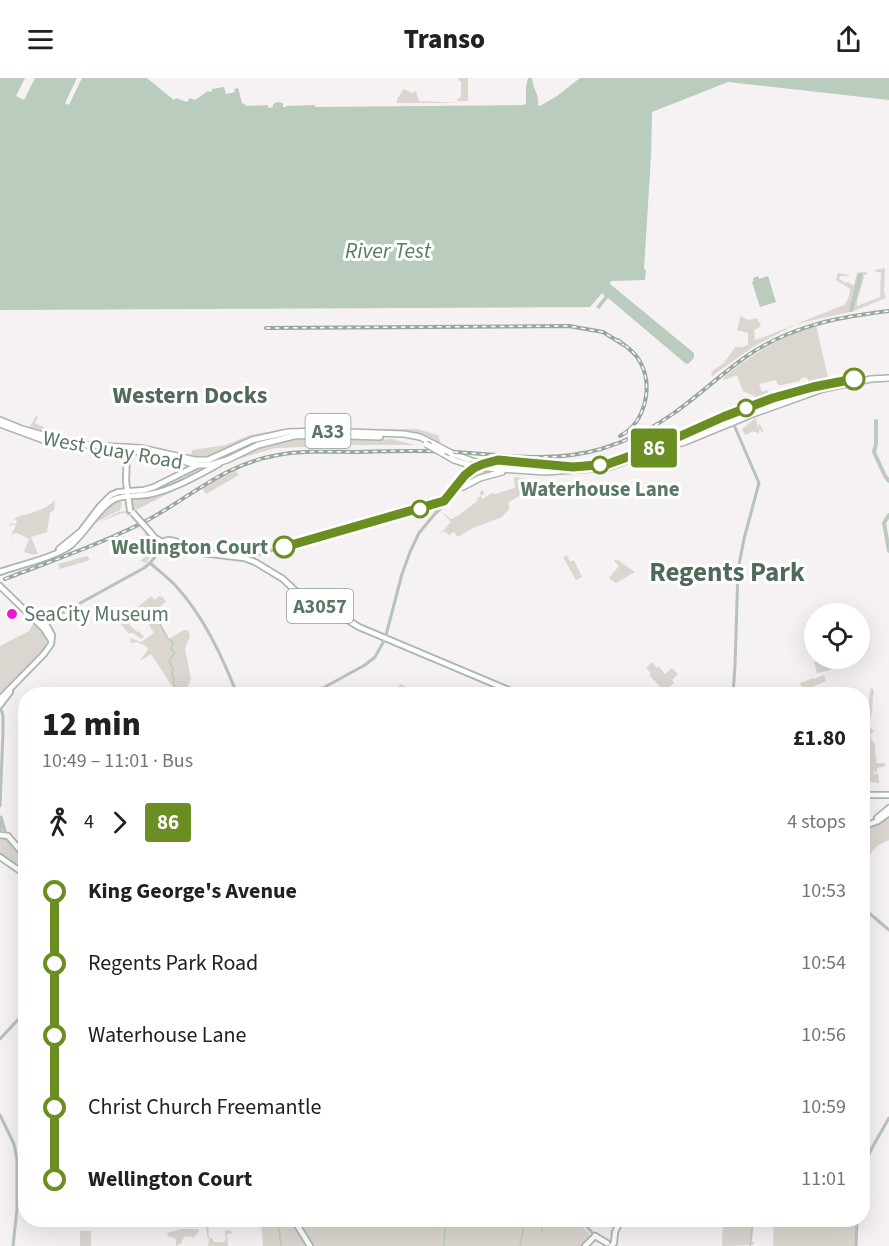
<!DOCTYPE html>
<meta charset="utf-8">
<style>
:root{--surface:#fff;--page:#f2f2f2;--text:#202124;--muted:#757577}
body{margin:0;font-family:"Source Sans 3",sans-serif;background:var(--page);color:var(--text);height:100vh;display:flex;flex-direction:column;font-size:22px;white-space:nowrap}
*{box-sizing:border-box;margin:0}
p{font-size:20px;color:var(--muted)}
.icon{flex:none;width:33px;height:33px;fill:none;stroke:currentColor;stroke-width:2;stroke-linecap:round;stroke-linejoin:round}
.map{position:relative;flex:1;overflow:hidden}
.details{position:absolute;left:18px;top:609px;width:852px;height:540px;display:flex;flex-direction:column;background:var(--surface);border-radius:24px;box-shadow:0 6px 24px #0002}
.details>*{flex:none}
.badge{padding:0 12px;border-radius:4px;font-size:21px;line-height:39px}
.fabs{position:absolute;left:804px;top:525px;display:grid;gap:12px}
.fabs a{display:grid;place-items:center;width:66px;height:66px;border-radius:50%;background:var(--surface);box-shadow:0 6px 24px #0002;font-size:30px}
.map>.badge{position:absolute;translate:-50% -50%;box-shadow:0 0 0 3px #fff}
.legs{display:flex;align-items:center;gap:9px;height:66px;padding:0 24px;font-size:20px}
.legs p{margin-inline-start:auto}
.head{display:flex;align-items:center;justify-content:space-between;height:102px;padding:0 24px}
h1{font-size:33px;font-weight:800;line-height:45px}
ul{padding:0 24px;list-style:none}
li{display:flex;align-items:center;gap:21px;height:72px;font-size:22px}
li i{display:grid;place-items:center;width:9px;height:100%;margin:0 8px;background:currentColor}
li i::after{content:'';width:15px;height:15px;margin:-8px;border:4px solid;border-radius:50%;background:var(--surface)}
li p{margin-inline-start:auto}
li:first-child i{background:linear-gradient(#0000 50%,currentColor 0)}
li:last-child i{background:linear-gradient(currentColor 50%,#0000 0)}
header{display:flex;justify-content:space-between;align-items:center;height:78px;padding:0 24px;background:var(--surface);font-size:27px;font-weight:800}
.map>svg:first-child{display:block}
.green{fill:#dbd6d0}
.water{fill:#b9ccbd}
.pier{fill:#f6f1f2}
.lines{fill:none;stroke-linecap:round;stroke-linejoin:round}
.stream{stroke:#b9ccbd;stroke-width:1.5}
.river{stroke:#b9ccbd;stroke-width:4}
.major-casing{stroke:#abb6ae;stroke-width:8}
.highway-casing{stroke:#abb5ae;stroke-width:8}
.minor{stroke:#b6c2ba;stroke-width:3}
.major{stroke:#fff;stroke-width:4.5}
.highway{stroke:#fff;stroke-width:5}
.rail-casing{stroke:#97a79c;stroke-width:4}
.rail{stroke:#fff;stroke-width:1.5;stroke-dasharray:4.5;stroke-linecap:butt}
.major-bridge-casing{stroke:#abb6ae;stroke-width:8;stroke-linecap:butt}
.highway-bridge-casing{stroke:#abb5ae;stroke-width:8;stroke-linecap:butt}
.major-bridge{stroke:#fff;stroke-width:4.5}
.highway-bridge{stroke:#fff;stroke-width:5}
.line-1-casing{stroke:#fff;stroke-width:14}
.line-1{stroke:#6b8e23;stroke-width:9}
.stop-1-dot{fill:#fff;stroke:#6b8e23;stroke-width:3}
.poi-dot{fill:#f215d8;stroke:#fff;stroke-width:2}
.labels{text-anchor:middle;stroke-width:6;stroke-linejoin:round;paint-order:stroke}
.shield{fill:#fff;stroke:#8ca192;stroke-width:1.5}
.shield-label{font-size:20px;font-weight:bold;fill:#5a7964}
.street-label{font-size:21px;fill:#5a7964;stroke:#fff}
.stop-label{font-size:21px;font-weight:bold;fill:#5a7964;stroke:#fff}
.poi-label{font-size:21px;fill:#5a7964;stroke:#fff;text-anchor:start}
.water-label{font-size:22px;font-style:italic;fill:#587c5e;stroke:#fff}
.quarter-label{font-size:24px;font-weight:bold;fill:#506a59;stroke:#fff}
.district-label{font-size:27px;font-weight:bold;fill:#506a59;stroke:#fff}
</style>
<header><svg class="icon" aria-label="menu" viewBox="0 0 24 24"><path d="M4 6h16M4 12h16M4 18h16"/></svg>Transo<svg class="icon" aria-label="share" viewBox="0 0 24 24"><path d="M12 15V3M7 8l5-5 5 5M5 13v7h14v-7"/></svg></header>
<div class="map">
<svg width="889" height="1168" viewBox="0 0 889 1168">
<rect width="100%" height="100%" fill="#f6f1f2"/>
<g class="green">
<path d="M458,0H468V23H457L458,20H461V3H459Z"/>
<path d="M404,11L412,15L416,13L419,23L459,25H397V21Z"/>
<path d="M885,190L884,214L886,220L854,233L796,246L753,269L712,298L711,294L724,285L735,269H743L748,267V255L737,252L741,237L744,240L749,242L757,240L761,248L754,252L755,260L754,262L762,260L796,246L844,227C848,222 850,217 850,211L836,202L838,195L849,197L848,198H840L839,201L846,205L848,204L852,207H854L857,195L866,194L868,196L864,197C863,207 857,218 857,228L880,219L881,194H876L875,192Z"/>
<path d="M816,247L828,299L813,302L809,305L808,301L805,299L800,301V303L782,307H778L776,302L759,306L762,314L767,312L768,315L781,311L783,312L786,311V310L787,311L761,319H756L743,313L737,297L724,302L723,300L726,297C756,274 780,259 816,247Z"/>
<path d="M36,338L38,339L35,345L52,353L51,356L59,358L57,359L26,350V348L30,349Z"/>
<path d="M756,340L758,350L759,345L764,354L761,353L759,351V356L754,353L745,357L742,351Z"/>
<path d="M290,350L407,351H417L438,357L441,366H437L412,355L290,352L258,358L230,369L207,380H192L134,368L135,366L191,378L192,372L226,367L250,357Z"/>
<path d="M318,359L360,362L392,361L415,367H360L275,370L232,383L264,367L293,360Z"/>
<path d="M214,387C186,399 163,414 132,417V414L146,413L159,409L198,388Z"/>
<path d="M474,391L493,394L465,406L455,412V414L451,418L460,405Z"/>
<path d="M235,392L239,397L206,416L202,410L227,395Z"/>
<path d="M200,398L195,402L136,432L137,434L135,435L132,431V422L134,421L160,416Z"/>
<path d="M514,399L527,401C523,415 522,417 509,424L508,426L510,430L502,439L473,450L458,459L454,454L449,457L444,453L437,459L451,444L441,433L451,441C456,440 473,427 478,422L477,420L481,418L480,414L483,412L484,416L481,418L482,421L492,415L495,416L515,410Z"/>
<path d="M55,422L54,432L50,435L47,454L31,459L38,476C31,478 21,473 15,470L24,474L29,461L17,455L13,456L11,461L12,455L16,448L13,446L8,448L12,445L16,446L17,443L14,441L15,440C28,435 45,433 55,422Z"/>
<path d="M117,422L120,423L122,426L119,434L126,433L131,437L128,438L125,435H122L97,445L119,434L118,433L93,446L108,428Z"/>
<path d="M147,454L157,465L158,469L146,485L141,483L154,467L150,462L146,463L148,460L144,456Z"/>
<path d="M567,477L570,484L574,482L582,499L576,502L563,479Z"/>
<path d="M87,478L90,482L60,491L58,486Z"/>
<path d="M616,481L635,494L616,505L609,500L619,488L614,483Z"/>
<path d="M151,518L155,522L159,518L160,519L162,518L166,524L154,533L169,561L184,552L189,553L190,558L185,571L191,601L186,612V616H177L151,576L140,583L148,571V569H146V568L137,564L131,565L130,560L141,564L154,555L138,529Z"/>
<path d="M137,532L141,539L131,543L129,546L137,554L136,555L139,553L144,559L141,561L133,555H128L119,544L122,536L124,538L128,536L129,537Z"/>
<path d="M34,544L46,558V567L41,576L0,618V568L29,553Z"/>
<path d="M817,581H832L830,586L831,592L817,595L814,584L818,582Z"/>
<path d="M652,584L657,590L659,588L665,596L672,590L678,596L672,602L674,605L664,613L649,597L651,595L646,590Z"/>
<path d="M824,597L826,603L803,613L800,605L813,600L814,601Z"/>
<path d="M400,606L409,610V612L421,616H393Z"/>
<path d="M871,609L874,613C872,620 873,627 872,634C871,643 865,646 874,653L871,656V660L875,667C874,673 877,679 876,685H885L886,688L877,690V694L873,693L874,696H878L879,705L870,704V699L863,698L865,694L864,687L867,677V648L869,641L866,640C870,630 868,619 871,609Z"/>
<path d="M889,738V762C883,765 875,768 872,774C868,780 869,781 863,786L862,757L867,752V749L878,745Z"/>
<path d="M5,758L25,780V796L0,778V759Z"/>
<path d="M204,1142H208L209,1160H212L214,1164H224L226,1162L225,1152L232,1153V1155L227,1156L228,1168H208L209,1161H208Z"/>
<path d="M261,1142H577L591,1158L583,1168H263Z"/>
<path d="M723,1142H754L752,1164H754V1167L722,1168Z"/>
<path d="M771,1142H856L855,1168H773L774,1146L771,1145Z"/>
<path d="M181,1151H198L199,1153L193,1161V1159L185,1158L182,1162V1165L176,1168V1161L168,1158L167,1155Z"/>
<rect x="80" y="1153" width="11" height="15"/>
</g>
<g class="water">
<path d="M0,0H147L174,22L176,20L187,24L190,20L195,22L208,13L211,14L212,11L224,9L226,16L235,14L234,11L238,10L242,25L247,28L268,27V30L273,29V26L278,24L283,25V29H286V28L315,27V29L524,27L526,25V9L528,0H532C533,12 539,15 538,27L540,28L557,18L580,0H889V22L728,4L652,34L651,78L644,191L646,192L645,202L611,203L610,206L694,275V280L688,286L685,285L608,220L599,231L596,229L605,218L602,215L590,229L0,232Z"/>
<path d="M862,194C863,208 855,220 853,234H850L849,232L858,196Z"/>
<path d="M758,198L759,201L768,198L776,224L760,229L752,204L754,203L753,200Z"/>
</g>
<g class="pier">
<path d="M25,0H35L24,22L16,18Z"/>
<path d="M77,0H82L69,27L65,25Z"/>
</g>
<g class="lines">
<g class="stream">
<path d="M152,535L158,542L168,561L173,564L171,571L175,575L170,581"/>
<path d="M169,583L173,590L172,598L174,601L173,604L178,616"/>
<path d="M541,1142L542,1153"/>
<path d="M523,1150L524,1142"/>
<path d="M444,1162L446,1142"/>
<path d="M281,1168L279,1149L286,1144L293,1146"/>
<path d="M444,1168V1164"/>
<path d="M520,1168L523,1152"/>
<path d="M750,1168L753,1142"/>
</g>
<g class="river">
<path d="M876,343V366L874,374L885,398L889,403"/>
<path d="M889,437L884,445L889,473"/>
</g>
<g class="major-casing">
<g id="major">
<path d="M127,369L126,403L130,432"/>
<path d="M118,372L122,376L125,382"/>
<path d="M150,454L162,468L175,465"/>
<path d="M157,461L162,464L168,462L175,463L185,469L202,475L244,480L255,484L283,501L303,520L336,535L359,549L518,616"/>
<path d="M59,471L81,453L100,428L111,417L118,414L144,412L154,409L198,387"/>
<path d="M0,494C20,487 53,480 70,468C85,456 99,429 115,421C126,416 139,419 151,416C175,411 198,397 219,386"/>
<path d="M0,508L44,551L51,562"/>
<path d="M0,621L44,576L51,566L52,557L47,548L30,534L25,532"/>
<path d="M0,627L10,614"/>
<path d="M862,717H889"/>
<path d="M877,740L889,730"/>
<path d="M862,749L878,743L889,735"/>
<path d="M0,757L8,758L26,779"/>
<path d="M0,779L26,797"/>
<path d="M294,1142L310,1168"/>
<path d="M595,1158L607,1165"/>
<path d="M585,1168L595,1158"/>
<path d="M611,1168L614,1165L615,1154L621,1142"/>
</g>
</g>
<g class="highway-casing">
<g id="highway">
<path d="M0,342L22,351L60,362L86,367L141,370L195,382H208L252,362L288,354L322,353L404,356L420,359L434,366"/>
<path d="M0,346L43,362L64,367"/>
<path d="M657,369C720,341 782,312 851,301"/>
<path d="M135,373L159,378"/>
<path d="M442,375L454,382L469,387"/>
<path d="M451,375L475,384"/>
<path d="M182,383L197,387H210L227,382L258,367L294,358L314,357L380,359"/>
<path d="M486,390L545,394L591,391L610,389L656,372L685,364L753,336L823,311L871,301L889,300"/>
<path d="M522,390L569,389"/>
<path d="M463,409L480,400L502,394"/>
<path d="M444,423C452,412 460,399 472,391C493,376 526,385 550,387"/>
</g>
</g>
<g class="minor">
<path d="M732,346L734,347L759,405L744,461L738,492L735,588L733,616"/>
<path d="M435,435L443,423"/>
<path d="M250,481L257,477L443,423"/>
<path d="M150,485C158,492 167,499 175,507C203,537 222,578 237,616"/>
<path d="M44,545L144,490L150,485L164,468"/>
<path d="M312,616L365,587L375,579L385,561L402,496L410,474L419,455L434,437L463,409"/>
<path d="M0,628L3,638V654L0,728"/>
<path d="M1,739L6,757"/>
<path d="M0,744L1,752L0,755"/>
<path d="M862,829L889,852"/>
<path d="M0,961L26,933"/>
<path d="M0,1037L14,1066L17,1082V1131L13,1168"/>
<path d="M862,1091L873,1068L889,1040"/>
<path d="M581,1142L595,1158"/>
<path d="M856,1168L857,1142"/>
</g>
<use href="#major" class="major"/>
<use href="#highway" class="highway"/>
<g class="rail-casing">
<g id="rail">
<path d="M266,250L569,248L603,254L624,267"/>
<path d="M618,262C625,268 634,273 639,282C654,307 646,344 620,358"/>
<path d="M5,501C51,483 99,467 142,445C191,420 221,387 278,377C305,372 332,374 359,374C391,373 423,372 454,374C504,377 552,385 601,371C627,363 652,351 674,335C701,316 725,292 753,274C796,247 839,239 889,233"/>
</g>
</g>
<use href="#rail" class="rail"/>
<g class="major-bridge-casing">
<path id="major-bridge" d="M133,435L150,454"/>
</g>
<g class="highway-bridge-casing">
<g id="highway-bridge">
<path d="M426,366L442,375"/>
<path d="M434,366L451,375"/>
<path d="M475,384L493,387"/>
<path d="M469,387L486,390"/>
</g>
</g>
<use href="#major-bridge" class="major-bridge"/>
<use href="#highway-bridge" class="highway-bridge"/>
</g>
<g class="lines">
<g class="line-1-casing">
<path id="line-1" d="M284,469L444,423L465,397L474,390L483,386L498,382L573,389L608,386L658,368L723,339L773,320L813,309L854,301"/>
</g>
<use href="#line-1" class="line-1"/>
</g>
<g class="stop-1-dot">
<circle cx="854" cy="301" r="10"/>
<circle cx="746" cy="330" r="8"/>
<circle cx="600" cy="387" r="8"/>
<circle cx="420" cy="431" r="8"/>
<circle cx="284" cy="469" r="10"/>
</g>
<circle class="poi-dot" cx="12" cy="536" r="6"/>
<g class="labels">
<g class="shield">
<rect x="305.5" y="336" width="45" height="34" rx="4.5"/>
<rect x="287" y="511" width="66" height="34" rx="4.5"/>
</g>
<g class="shield-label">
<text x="328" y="360">A33</text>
<text x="320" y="535">A3057</text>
</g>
<g class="street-label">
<text transform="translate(113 372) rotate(10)" y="7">West Quay Road</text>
</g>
<g class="stop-label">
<text x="600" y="418">Waterhouse Lane</text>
<text x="268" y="476" text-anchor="end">Wellington Court</text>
</g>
<g class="poi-label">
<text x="24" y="543">SeaCity Museum</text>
</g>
<g class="water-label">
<text x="388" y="180">River Test</text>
</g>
<g class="quarter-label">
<text x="190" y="325">Western Docks</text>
</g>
<g class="district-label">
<text x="727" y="503">Regents Park</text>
</g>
</g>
</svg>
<div class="fabs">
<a><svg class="icon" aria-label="locate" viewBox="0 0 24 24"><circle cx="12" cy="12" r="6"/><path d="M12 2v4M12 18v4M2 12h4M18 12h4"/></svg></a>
</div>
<b class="badge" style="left:654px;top:370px;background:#6b8e23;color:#fff">86</b>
<section class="details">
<div class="head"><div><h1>12 min</h1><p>10:49 – 11:01 · Bus</p></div><b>£1.80</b></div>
<div class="legs"><svg class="icon" aria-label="walk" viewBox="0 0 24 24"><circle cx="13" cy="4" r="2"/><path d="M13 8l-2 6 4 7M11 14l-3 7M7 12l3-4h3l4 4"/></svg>4<svg class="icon" aria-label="forward" viewBox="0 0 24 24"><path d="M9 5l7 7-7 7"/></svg><b class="badge" style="background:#6b8e23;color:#fff">86</b><p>4 stops</p></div>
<ul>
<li><i style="color:#6b8e23"></i><b>King George's Avenue</b><p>10:53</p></li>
<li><i style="color:#6b8e23"></i><span>Regents Park Road</span><p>10:54</p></li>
<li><i style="color:#6b8e23"></i><span>Waterhouse Lane</span><p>10:56</p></li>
<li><i style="color:#6b8e23"></i><span>Christ Church Freemantle</span><p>10:59</p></li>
<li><i style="color:#6b8e23"></i><b>Wellington Court</b><p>11:01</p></li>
</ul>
</section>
</div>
